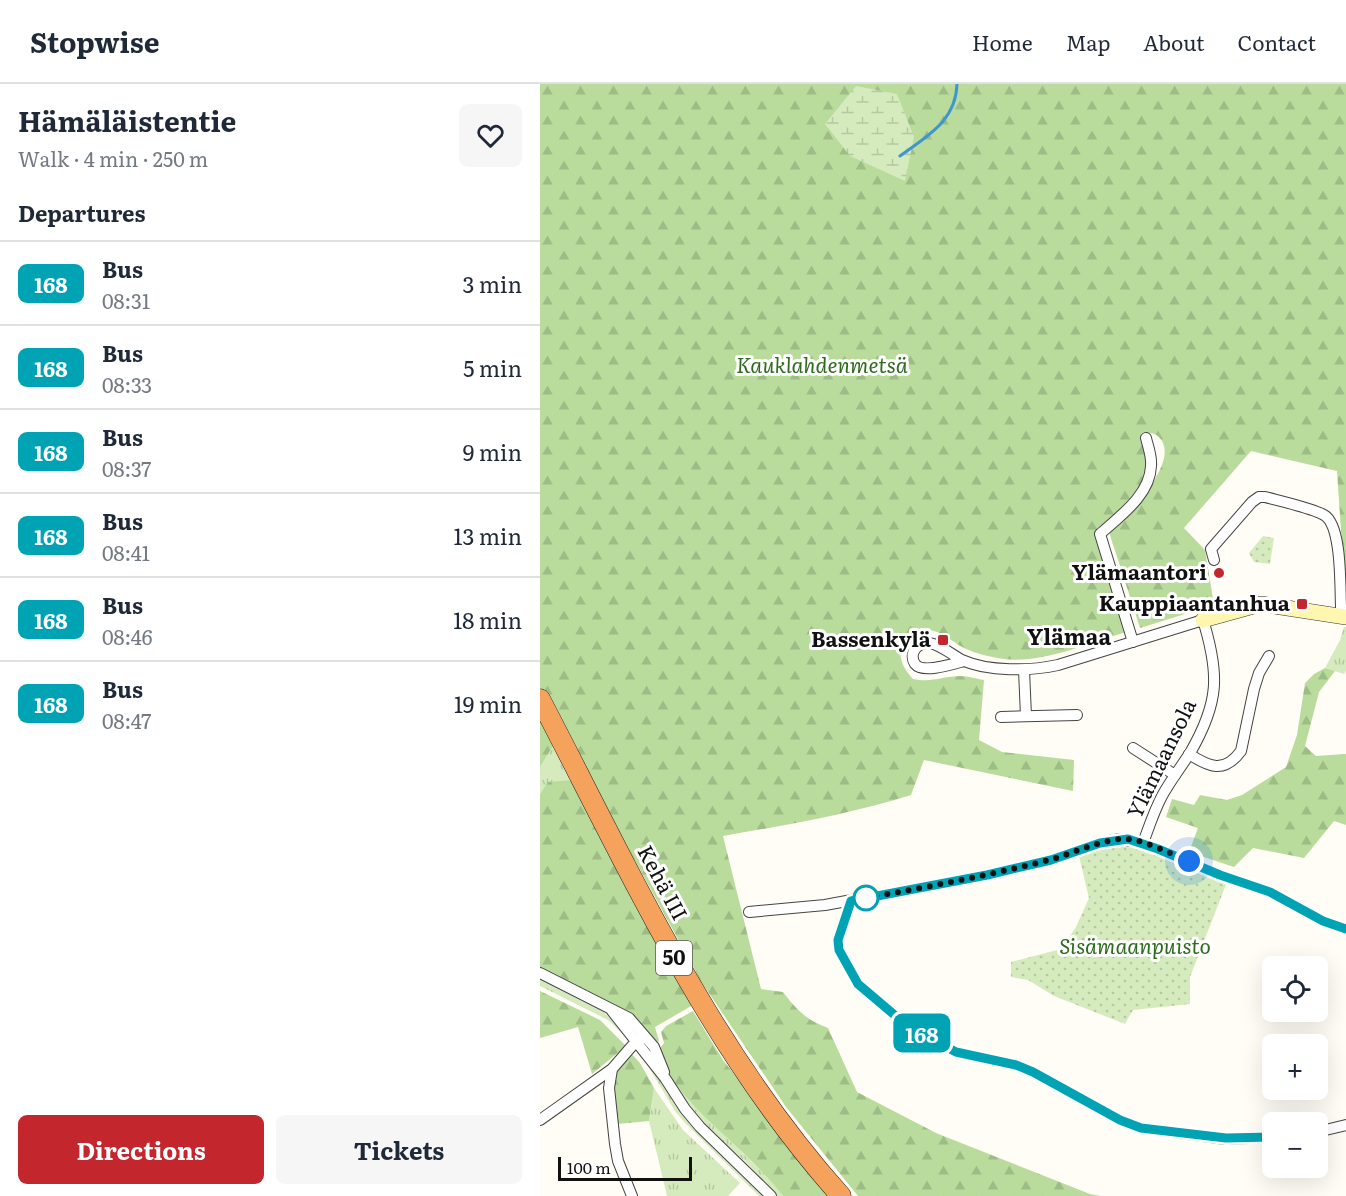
<!DOCTYPE html>
<meta charset="utf-8">
<style>
:root{--surface:#fff;--page:#f6f6f7;--text:#1f2937;--muted:#747a83;--line:#e0e1e3;--accent:#c4262e}
body{margin:0;font-family:Literata,serif;background:var(--page);color:var(--text);height:100vh;display:flex;flex-direction:column;font-size:22px;white-space:nowrap}
*{box-sizing:border-box;margin:0}
p{font-size:20px;color:var(--muted)}
.icon{flex:none;width:33px;height:33px;fill:none;stroke:currentColor;stroke-width:2;stroke-linecap:round;stroke-linejoin:round}
.map{position:relative;flex:1;overflow:hidden}
.side{display:flex;flex-direction:column;background:var(--surface);width:540px}
.side>*{flex:none}
.badge{padding:0 12px;border-radius:9px;font-size:21px;line-height:39px}
.buttons{position:absolute;left:722px;top:872px;display:grid;gap:12px}
.buttons a{display:grid;place-items:center;width:66px;height:66px;border-radius:9px;background:var(--surface);box-shadow:0 6px 24px #0002;font-size:30px}
.scale{position:absolute;left:18px;bottom:15px;width:134px;box-sizing:border-box;padding-left:6px;border:3px solid #111;border-top:0;font-size:16px;line-height:21px;white-space:nowrap;color:#111;-webkit-text-stroke:4px #fff;paint-order:stroke}
.you{position:absolute;width:30px;height:30px;margin:-15px;border:4px solid #fff;border-radius:50%;background:#1a73e8;box-shadow:0 0 0 9px #1a73e833}
.map>.badge{position:absolute;translate:-50% -50%;box-shadow:0 0 0 3px #fff}
h2{padding:0 18px;font-size:22px;line-height:54px}
.round{display:grid;place-items:center;flex:none;width:63px;height:63px;border-radius:9px;background:var(--page)}
.summary{display:flex;align-items:center;justify-content:space-between;height:102px;padding:0 18px}
h1{font-size:28px;font-weight:700;line-height:45px}
.primary-button{display:flex;gap:12px;margin-top:auto;padding:12px 18px}
.primary-button a{flex:1;height:69px;border-radius:9px;background:var(--accent);color:#fff;font-size:24px;font-weight:700;line-height:69px;text-align:center}
.primary-button a+a{background:var(--page);color:var(--text)}
ul{padding:0;list-style:none}
li{display:flex;align-items:center;gap:18px;height:84px;padding:0 18px;border-top:2px solid var(--line)}
li div{flex:1}
li b{display:block;font-size:22px}
li em{font-style:normal}
li .badge{min-width:66px;font-weight:700;text-align:center}
header{display:flex;align-items:center;gap:36px;box-sizing:border-box;height:84px;padding:0 30px;background:var(--surface);border-bottom:2px solid var(--line)}
header strong{font-size:28px}
nav{display:flex;gap:33px;margin-inline-start:auto;font-size:21px}
main{display:flex;flex:1;min-height:0}
.map>svg:first-child{display:block}
.grass{fill:url(#grass-tufts)}
.forest{fill:url(#forest-firs)}
.wetland{fill:url(#wetland-marsh)}
.park{fill:url(#park-dots)}
.lines{fill:none;stroke-linecap:round;stroke-linejoin:round}
.stream{stroke:#3f96cf;stroke-width:3}
.street-casing{stroke:#444;stroke-width:12}
.secondary-casing{stroke:#333;stroke-width:16}
.highway-casing{stroke:#222;stroke-width:21}
.street{stroke:#fff;stroke-width:10}
.secondary{stroke:#fff6b0;stroke-width:15}
.highway{stroke:#f5a25d;stroke-width:20}
.line-casing{stroke:#fff;stroke-width:14}
.line{stroke:#00a3b4;stroke-width:9}
.walk{stroke:#111;stroke-width:6;stroke-dasharray:0 10.8}
.poi-dot{fill:#c4262e;stroke:#fff;stroke-width:2}
.stop-dot{fill:#fff;stroke:#00a3b4;stroke-width:3}
.labels{text-anchor:middle;stroke-width:6;stroke-linejoin:round;paint-order:stroke}
.shield{fill:#fff;stroke:#585858;stroke-width:1.5}
.shield-label{font-size:20px;font-weight:bold;fill:#111}
.park-label{font-size:21px;font-style:italic;fill:#2f6b1f;stroke:#fff}
.poi-label{font-size:21px;font-weight:bold;fill:#111;stroke:#fff;text-anchor:end}
.street-label{font-size:21px;fill:#111;stroke:#fff}
.neighbourhood-label{font-size:22px;font-weight:bold;fill:#111;stroke:#fff}
</style>
<header>
<strong>Stopwise</strong>
<nav><a>Home</a><a>Map</a><a>About</a><a>Contact</a></nav>
</header>
<main>
<section class="side">
<div class="summary"><div><h1>Hämäläistentie</h1><p>Walk · 4 min · 250 m</p></div><a class="round"><svg class="icon" aria-label="heart" viewBox="0 0 24 24"><path d="M12 20l-8-8c-3-5 5-10 8-4 3-6 11-1 8 4z"/></svg></a></div>
<h2>Departures</h2>
<ul>
<li><span class="badge" style="background:#00a3b4;color:#fff">168</span><div><b>Bus</b><p>08:31</p></div><em>3 min</em></li>
<li><span class="badge" style="background:#00a3b4;color:#fff">168</span><div><b>Bus</b><p>08:33</p></div><em>5 min</em></li>
<li><span class="badge" style="background:#00a3b4;color:#fff">168</span><div><b>Bus</b><p>08:37</p></div><em>9 min</em></li>
<li><span class="badge" style="background:#00a3b4;color:#fff">168</span><div><b>Bus</b><p>08:41</p></div><em>13 min</em></li>
<li><span class="badge" style="background:#00a3b4;color:#fff">168</span><div><b>Bus</b><p>08:46</p></div><em>18 min</em></li>
<li><span class="badge" style="background:#00a3b4;color:#fff">168</span><div><b>Bus</b><p>08:47</p></div><em>19 min</em></li>
</ul>
<div class="primary-button"><a>Directions</a><a>Tickets</a></div>
</section>
<div class="map">
<svg width="806" height="1112" viewBox="0 0 806 1112">
<defs>
<pattern id="grass-tufts" width="24" height="20" patternUnits="userSpaceOnUse" patternTransform="scale(1.5)"><rect width="24" height="20" fill="#d5ebbd"/><path d="M3 7l-1-3M5 7V3M7 7l1-3M15 17l-1-3M17 17v-4M19 17l1-3" fill="none" stroke="#b6c8a1"/></pattern>
<pattern id="forest-firs" width="22" height="20" patternUnits="userSpaceOnUse" patternTransform="scale(1.5)"><rect width="22" height="20" fill="#b9dc9c"/><path d="M5 1l3.5 6h-7zM16 11l3.5 6h-7z" fill="#9ebc85"/></pattern>
<pattern id="wetland-marsh" width="20" height="14" patternUnits="userSpaceOnUse" patternTransform="scale(1.5)"><rect width="20" height="14" fill="#d5ebbd"/><path d="M1 5h8M5 5V1M11 12h8M15 12V8" fill="none" stroke="#b6c8a1"/></pattern>
<pattern id="park-dots" width="8" height="8" patternUnits="userSpaceOnUse" patternTransform="scale(1.5)"><rect width="8" height="8" fill="#d5ebbd"/><path d="M2 2h.1M6 6h.1" fill="none" stroke="#b6c8a1" stroke-width="1.8" stroke-linecap="round"/></pattern>
</defs>
<rect width="100%" height="100%" fill="#fffdf5"/>
<g class="grass">
<path d="M804,543H806V587L804,590L785,584L800,556Z"/>
<path d="M15,659L34,696L1,708L0,710V683Z"/>
<path d="M0,896L64,928L88,952L86,953L68,936L0,902Z"/>
<path d="M109,978L135,1021L151,1041L224,1112H219L145,1039L135,1027L107,980Z"/>
<path d="M132,997L172,1040L228,1093L243,1112H237L207,1079L163,1040Z"/>
<path d="M114,1004L143,1046L200,1099L188,1112H127L109,1037Z"/>
</g>
<g class="forest">
<path d="M0,0H806V520L797,387L711,367L644,444L665,466L674,521L600,544L569,448C585,430 637,384 622,357C617,349 610,348 601,350L608,378L602,404L587,421L559,443L555,451L586,548C550,559 501,580 464,575C451,573 436,570 424,564C410,557 399,543 382,547C353,552 356,578 373,595C392,599 403,592 421,592C428,592 437,595 444,596L439,656L462,668L534,676L533,707L384,676L371,711C310,730 247,741 183,752L221,905L243,908C256,925 266,936 288,944L317,1008L396,1049L550,1110L561,1112H318L246,1023L162,899L0,603Z"/>
<path d="M785,584L795,587L779,608L765,662L776,672L806,670V741L794,737L764,774L713,764L694,783L649,768L658,744L626,733L632,715L654,721L660,711L687,716L702,711L746,683L757,651L765,599L774,590Z"/>
<path d="M0,632L15,659L0,683Z"/>
<path d="M34,696L153,921L115,943L119,957L116,959L0,884V710L8,698Z"/>
<path d="M0,907L60,936L86,962L52,990L38,943L0,954Z"/>
<path d="M153,927L183,976L290,1112H243C211,1070 166,1041 134,998C127,989 124,975 120,964L124,959L121,948L126,942Z"/>
<path d="M90,968L100,979L114,1004L109,1037L77,1040L72,990Z"/>
</g>
<path class="wetland" d="M316,2L357,10L374,53L365,97L310,72L285,40Z"/>
<g class="park">
<path d="M723,452L734,454L730,480L714,478L709,469Z"/>
<path d="M577,760L600,764L687,798L650,893V920L593,926L585,940L514,912L488,896L471,893V878L521,865L536,843L549,814L539,772Z"/>
</g>
<g class="lines">
<path class="stream" d="M360,72C387,52 416,37 417,0"/>
<g class="street-casing">
<g id="street">
<path d="M674,476L671,465L712,418L719,413H725C740,417 772,424 784,431C802,441 800,502 801,522V532"/>
<path d="M593,558L560,450C580,432 610,411 611,382C612,372 608,363 606,354"/>
<path d="M424,577C413,580 383,590 375,580C368,569 378,558 389,559C400,560 412,571 422,576C448,588 491,587 518,581L663,536C680,591 679,619 650,669C641,683 630,697 622,712C614,727 609,743 603,759"/>
<path d="M484,586L486,632"/>
<path d="M461,633L537,631"/>
<path d="M593,664L635,691"/>
<path d="M649,670C669,683 684,690 701,667L714,605L719,589L729,572"/>
<path d="M311,817L298,856L299,866L318,900L365,939L393,956L416,968L476,981L493,988L580,1036L601,1044L686,1055L732,1053"/>
<path d="M209,828L285,821L447,791L504,778L560,759L580,755L603,759L680,791L730,808L783,837L806,845"/>
<path d="M0,889L89,934L114,963L124,988"/>
<path d="M72,927L125,994L145,1025L160,1043L231,1112"/>
<path d="M72,985L69,1004L75,1060L78,1077L92,1112"/>
<path d="M0,1036L72,985L92,962L101,955"/>
<path d="M777,1048L806,1041"/>
</g>
</g>
<g class="secondary-casing">
<path id="secondary" d="M663,536L721,520L806,533"/>
</g>
<g class="highway-casing">
<path id="highway" d="M0,615C90,787 170,966 301,1112"/>
</g>
<use href="#street" class="street"/>
<use href="#secondary" class="secondary"/>
<use href="#highway" class="highway"/>
</g>
<g class="lines">
<g class="line-casing">
<path id="line" d="M732,1053L686,1054L601,1044L580,1036L493,988L476,981L416,968L393,956L364,939L318,900L299,866L298,856L311,817L447,791L511,776L560,759L588,755L618,765L680,791L730,808L783,837L806,845"/>
</g>
<use href="#line" class="line"/>
<path class="walk" d="M326,814C386,803 446,792 505,777C530,771 554,758 580,755C600,753 630,770 649,777"/>
</g>
<g class="poi-dot">
<circle cx="679" cy="489" r="6"/>
<rect x="756" y="514" width="12" height="12" rx="3"/>
<rect x="397" y="550" width="12" height="12" rx="3"/>
</g>
<circle class="stop-dot" cx="326" cy="814" r="12"/>
<g class="labels">
<rect class="shield" x="116" y="857" width="36" height="34" rx="4.5"/>
<g class="shield-label">
<text x="134" y="881">50</text>
</g>
<g class="park-label">
<text x="282" y="289">Kauklahdenmetsä</text>
<text x="595" y="870">Sisämaanpuisto</text>
</g>
<g class="poi-label">
<text x="667" y="496">Ylämaantori</text>
<text x="750" y="527">Kauppiaantanhua</text>
<text x="391" y="563">Bassenkylä</text>
</g>
<g class="street-label">
<text transform="translate(622 675) rotate(-64)" y="7">Ylämaansola</text>
<text transform="translate(122 799) rotate(62)" y="7">Kehä III</text>
</g>
<g class="neighbourhood-label">
<text x="529" y="561">Ylämaa</text>
</g>
</g>
</svg>
<div class="buttons">
<a><svg class="icon" aria-label="locate" viewBox="0 0 24 24"><circle cx="12" cy="12" r="6"/><path d="M12 2v4M12 18v4M2 12h4M18 12h4"/></svg></a>
<a>+</a>
<a>−</a>
</div>
<div class="scale">100 m</div>
<div class="you" style="left:649px;top:777px"></div>
<b class="badge" style="left:382px;top:949px;background:#00a3b4;color:#fff">168</b>
</div>
</main>
